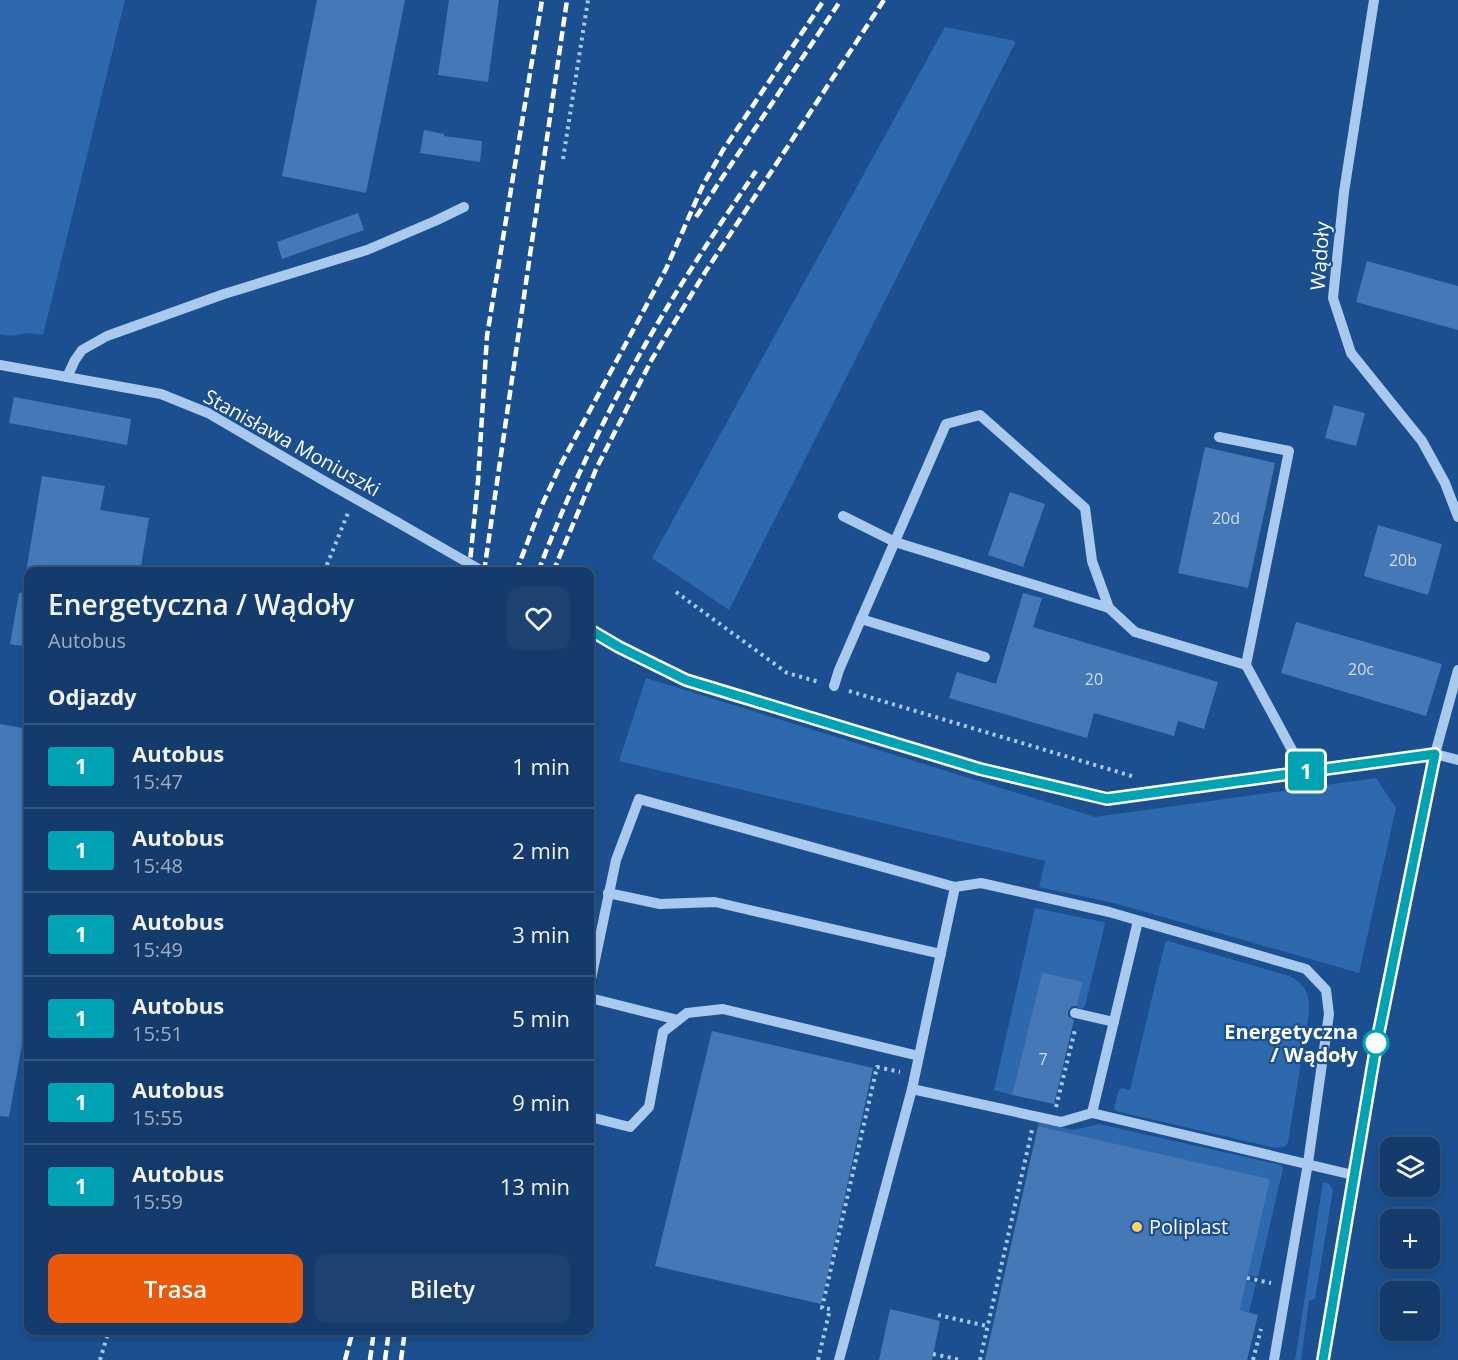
<!DOCTYPE html>
<html lang="pl">
<meta charset="utf-8">
<style>
:root{--surface:#143b6b;--page:#1d4271;--text:#f1f3f6;--muted:#9dadc1;--line:#33557e;--accent:#ea580c}
body{margin:0;font-family:"Open Sans",sans-serif;background:var(--page);color:var(--text);height:100vh;display:flex;flex-direction:column;font-size:22px;white-space:nowrap}
*{box-sizing:border-box;margin:0}
p{font-size:20px;color:var(--muted)}
.icon{flex:none;width:33px;height:33px;fill:none;stroke:currentColor;stroke-width:2;stroke-linecap:round;stroke-linejoin:round}
.map{position:relative;flex:1;overflow:hidden}
.sheet{position:absolute;left:24px;top:567px;width:570px;height:768px;display:flex;flex-direction:column;background:var(--surface);border-radius:12px;box-shadow:0 3px 9px #0003,0 0 0 2px var(--line)}
.sheet>*{flex:none}
.badge{padding:0 12px;border-radius:4px;font-size:21px;line-height:39px}
.controls{position:absolute;left:1380px;top:1137px;display:grid;gap:12px}
.controls a{display:grid;place-items:center;width:60px;height:60px;border-radius:12px;background:var(--surface);box-shadow:0 3px 9px #0003,0 0 0 2px var(--line);font-size:30px}
.map>.badge{position:absolute;translate:-50% -50%;box-shadow:0 0 0 3px #fff}
h2{padding:0 24px;font-size:22px;line-height:54px}
.round{display:grid;place-items:center;flex:none;width:63px;height:63px;border-radius:12px;background:var(--page)}
.overview{display:flex;align-items:center;justify-content:space-between;height:102px;padding:0 24px}
h1{font-size:28px;font-weight:600;line-height:45px}
.button{display:flex;gap:12px;margin-top:auto;padding:12px 24px}
.button a{flex:1;height:69px;border-radius:12px;background:var(--accent);color:#fff;font-size:24px;font-weight:600;line-height:69px;text-align:center}
.button a+a{background:var(--page);color:var(--text)}
ul{padding:0;list-style:none}
li{display:flex;align-items:center;gap:18px;height:84px;padding:0 24px;border-top:2px solid var(--line)}
li div{flex:1}
li b{display:block;font-size:22px}
li em{font-style:normal}
li .badge{min-width:66px;font-weight:700;text-align:center}
.map>svg:first-child{display:block}
.green{fill:#2e69ad}
.building{fill:#4478b7}
.lines{fill:none;stroke-linecap:round;stroke-linejoin:round}
.path{stroke:#a9c9ee;stroke-width:4;stroke-dasharray:3 4.5;stroke-linecap:butt}
.minor{stroke:#a9c9ee;stroke-width:10}
.rail{stroke:#fff;stroke-width:4.5;stroke-dasharray:10 4.5;stroke-linecap:butt}
.minor-bridge{stroke:#a9c9ee;stroke-width:10}
.line-casing{stroke:#fff;stroke-width:14}
.line{stroke:#00a3b4;stroke-width:9}
.stop-dot{fill:#fff;stroke:#00a3b4;stroke-width:3}
.poi-dot{fill:#ffd166;stroke:#1b4f8f;stroke-width:2}
.labels{text-anchor:middle;stroke-width:4.5;stroke-linejoin:round;paint-order:stroke}
.number-label{font-size:16px;fill:#d0dded}
.street-label{font-size:20px;fill:#fff;stroke:#1b4f8f}
.stop-label{font-size:20px;font-weight:bold;fill:#fff;stroke:#1b4f8f;text-anchor:end}
.poi-label{font-size:20px;fill:#fff;stroke:#1b4f8f;text-anchor:start}
</style>
<div class="map">
<svg width="1458" height="1360" viewBox="0 0 1458 1360">
<rect width="100%" height="100%" fill="#1b4f8f"/>
<g class="green">
<path d="M0,0H125L43,335L27,333L11,336L0,334Z"/>
<path d="M945,27L1016,41L729,610L652,558Z"/>
<path d="M646,678L1095,817L1376,778L1396,808L1359,973L1114,903L1039,887L1045,861L619,761Z"/>
<path d="M1035,908L1103,922L1105,924L1085,1006L1082,1009L1077,1007L1083,982L1042,972L1012,1095L994,1090Z"/>
<path d="M1168,941L1289,976C1306,984 1310,995 1309,1013L1288,1142L1286,1146L1275,1148L1116,1111L1114,1108L1119,1090L1122,1088L1130,1090L1165,943Z"/>
<path d="M1038,1122L1073,1130L1099,1124L1281,1165L1283,1168L1258,1277L1248,1275L1269,1179L1038,1126Z"/>
<path d="M1323,1182L1329,1184L1333,1190L1315,1299L1309,1301L1301,1360H1295Z"/>
<path d="M1247,1281L1256,1283L1249,1312L1240,1310Z"/>
</g>
<g class="building">
<path d="M317,0H405L366,193L282,176Z"/>
<path d="M449,0H499L488,82L438,75Z"/>
<path d="M424,130L444,134V136L482,141L480,162L420,153Z"/>
<path d="M358,213L364,230L282,259L277,242Z"/>
<path d="M1367,261L1458,286V330L1356,302Z"/>
<path d="M14,397L131,419L127,445L9,423Z"/>
<path d="M1334,405L1365,413L1356,446L1325,438Z"/>
<path d="M1205,447L1275,463L1248,588L1178,573Z"/>
<path d="M42,476L105,486L100,510L149,518L140,572H26Z"/>
<path d="M1010,492L1045,504L1023,567L988,555Z"/>
<path d="M1378,525L1442,544L1428,595L1364,576Z"/>
<path d="M19,593H28V647L10,644Z"/>
<path d="M1023,593L1042,598L1033,627L1218,682L1204,729L1178,721L1174,736L1094,713L1087,738L949,698L957,672L996,684Z"/>
<path d="M1296,622L1442,664L1426,716L1281,673Z"/>
<path d="M0,724L28,729V1011L9,1117L0,1116Z"/>
<path d="M1042,972L1083,982L1077,1006H1072L1068,1011V1016L1074,1020L1054,1104L1012,1095Z"/>
<path d="M712,1031L873,1068L821,1304L655,1266Z"/>
<path d="M1038,1126L1270,1179L1240,1310L1258,1315L1247,1360H985Z"/>
<path d="M890,1309L940,1321L932,1360H879Z"/>
</g>
<g class="lines">
<g class="path">
<path d="M563,159L588,0"/>
<path d="M324,572L348,513"/>
<path d="M676,592L787,673L819,682"/>
<path d="M849,691L1135,777"/>
<path d="M1056,1107L1075,1030"/>
<path d="M1247,1278L1271,1283"/>
<path d="M938,1315L987,1326"/>
<path d="M933,1354L961,1360"/>
<path d="M100,1360L109,1330"/>
<path d="M818,1360L830,1309L822,1308L877,1067L900,1072"/>
<path d="M980,1360L1032,1130"/>
<path d="M1253,1360L1261,1329"/>
</g>
<g class="minor">
<path d="M1374,0L1344,192L1333,298L1351,353L1422,441L1445,483L1458,517"/>
<path d="M0,365L161,394L208,413L326,482L397,522"/>
<path d="M67,377L75,360L82,350L107,336L224,294L367,250L435,221L464,207"/>
<path d="M1219,437L1289,451L1246,665L1292,750L1294,773"/>
<path d="M843,516L895,542L1109,608"/>
<path d="M861,619L985,657"/>
<path d="M590,630L619,647L686,679L980,769L1107,799L1435,754L1458,760"/>
<path d="M834,686L839,670L946,424L980,415L1085,508L1092,561L1109,608L1135,632L1246,665"/>
<path d="M608,893L660,904L715,902L941,954"/>
<path d="M590,984L616,860L639,799L955,887"/>
<path d="M590,998L678,1020"/>
<path d="M1075,1013L1114,1022"/>
<path d="M912,1089L1061,1122L1092,1113L1353,1175"/>
<path d="M1092,1113L1138,921"/>
<path d="M590,1117L630,1127L649,1107L663,1032L687,1013L723,1009L919,1056"/>
<path d="M839,1360L912,1089L955,887L981,883L1109,912L1306,969L1326,990L1329,1014L1308,1163L1274,1360"/>
<path d="M1323,1360L1376,1046L1435,754L1458,670"/>
</g>
<g class="rail">
<path d="M696,217L841,0"/>
<path d="M469,572L478,481L487,336L542,0"/>
<path d="M484,572L567,0"/>
<path d="M516,572L541,507L561,464L666,269L703,185L723,150L824,0"/>
<path d="M538,572C567,496 601,423 641,352C676,290 716,230 756,171"/>
<path d="M553,572L597,467L652,359L704,274L884,0"/>
<path d="M345,1360L353,1330"/>
<path d="M370,1360L374,1330"/>
<path d="M385,1360L389,1330"/>
<path d="M401,1360L405,1330"/>
</g>
<path class="minor-bridge" d="M397,522L484,572"/>
</g>
<g class="lines">
<g class="line-casing">
<path id="line" d="M590,630L619,647L686,680L980,769L1107,799L1435,754L1376,1046L1323,1360"/>
</g>
<use href="#line" class="line"/>
</g>
<circle class="stop-dot" cx="1376" cy="1043" r="12"/>
<circle class="poi-dot" cx="1137" cy="1227" r="6"/>
<g class="labels">
<g class="number-label">
<text x="1226" y="524">20d</text>
<text x="1403" y="566">20b</text>
<text x="1361" y="675">20c</text>
<text x="1094" y="685">20</text>
<text x="1043" y="1065">7</text>
</g>
<g class="street-label">
<text transform="translate(1320 256) rotate(-86)" y="7">Wądoły</text>
<text transform="translate(292 443) rotate(29)" y="7">Stanisława Moniuszki</text>
</g>
<g class="stop-label">
<text x="1358" y="1039">Energetyczna<tspan x="1358" dy="23">/ Wądoły</tspan></text>
</g>
<g class="poi-label">
<text x="1149" y="1234">Poliplast</text>
</g>
</g>
</svg>
<div class="controls">
<a><svg class="icon" aria-label="layers" viewBox="0 0 24 24"><path d="M12 4l9 5-9 5-9-5zM3 14l9 5 9-5"/></svg></a>
<a>+</a>
<a>−</a>
</div>
<b class="badge" style="left:1306px;top:771px;background:#00a3b4;color:#fff">1</b>
<section class="sheet">
<div class="overview"><div><h1>Energetyczna / Wądoły</h1><p>Autobus</p></div><a class="round"><svg class="icon" aria-label="heart" viewBox="0 0 24 24"><path d="M12 20l-8-8c-3-5 5-10 8-4 3-6 11-1 8 4z"/></svg></a></div>
<h2>Odjazdy</h2>
<ul>
<li><span class="badge" style="background:#00a3b4;color:#fff">1</span><div><b>Autobus</b><p>15:47</p></div><em>1 min</em></li>
<li><span class="badge" style="background:#00a3b4;color:#fff">1</span><div><b>Autobus</b><p>15:48</p></div><em>2 min</em></li>
<li><span class="badge" style="background:#00a3b4;color:#fff">1</span><div><b>Autobus</b><p>15:49</p></div><em>3 min</em></li>
<li><span class="badge" style="background:#00a3b4;color:#fff">1</span><div><b>Autobus</b><p>15:51</p></div><em>5 min</em></li>
<li><span class="badge" style="background:#00a3b4;color:#fff">1</span><div><b>Autobus</b><p>15:55</p></div><em>9 min</em></li>
<li><span class="badge" style="background:#00a3b4;color:#fff">1</span><div><b>Autobus</b><p>15:59</p></div><em>13 min</em></li>
</ul>
<div class="button"><a>Trasa</a><a>Bilety</a></div>
</section>
</div>
